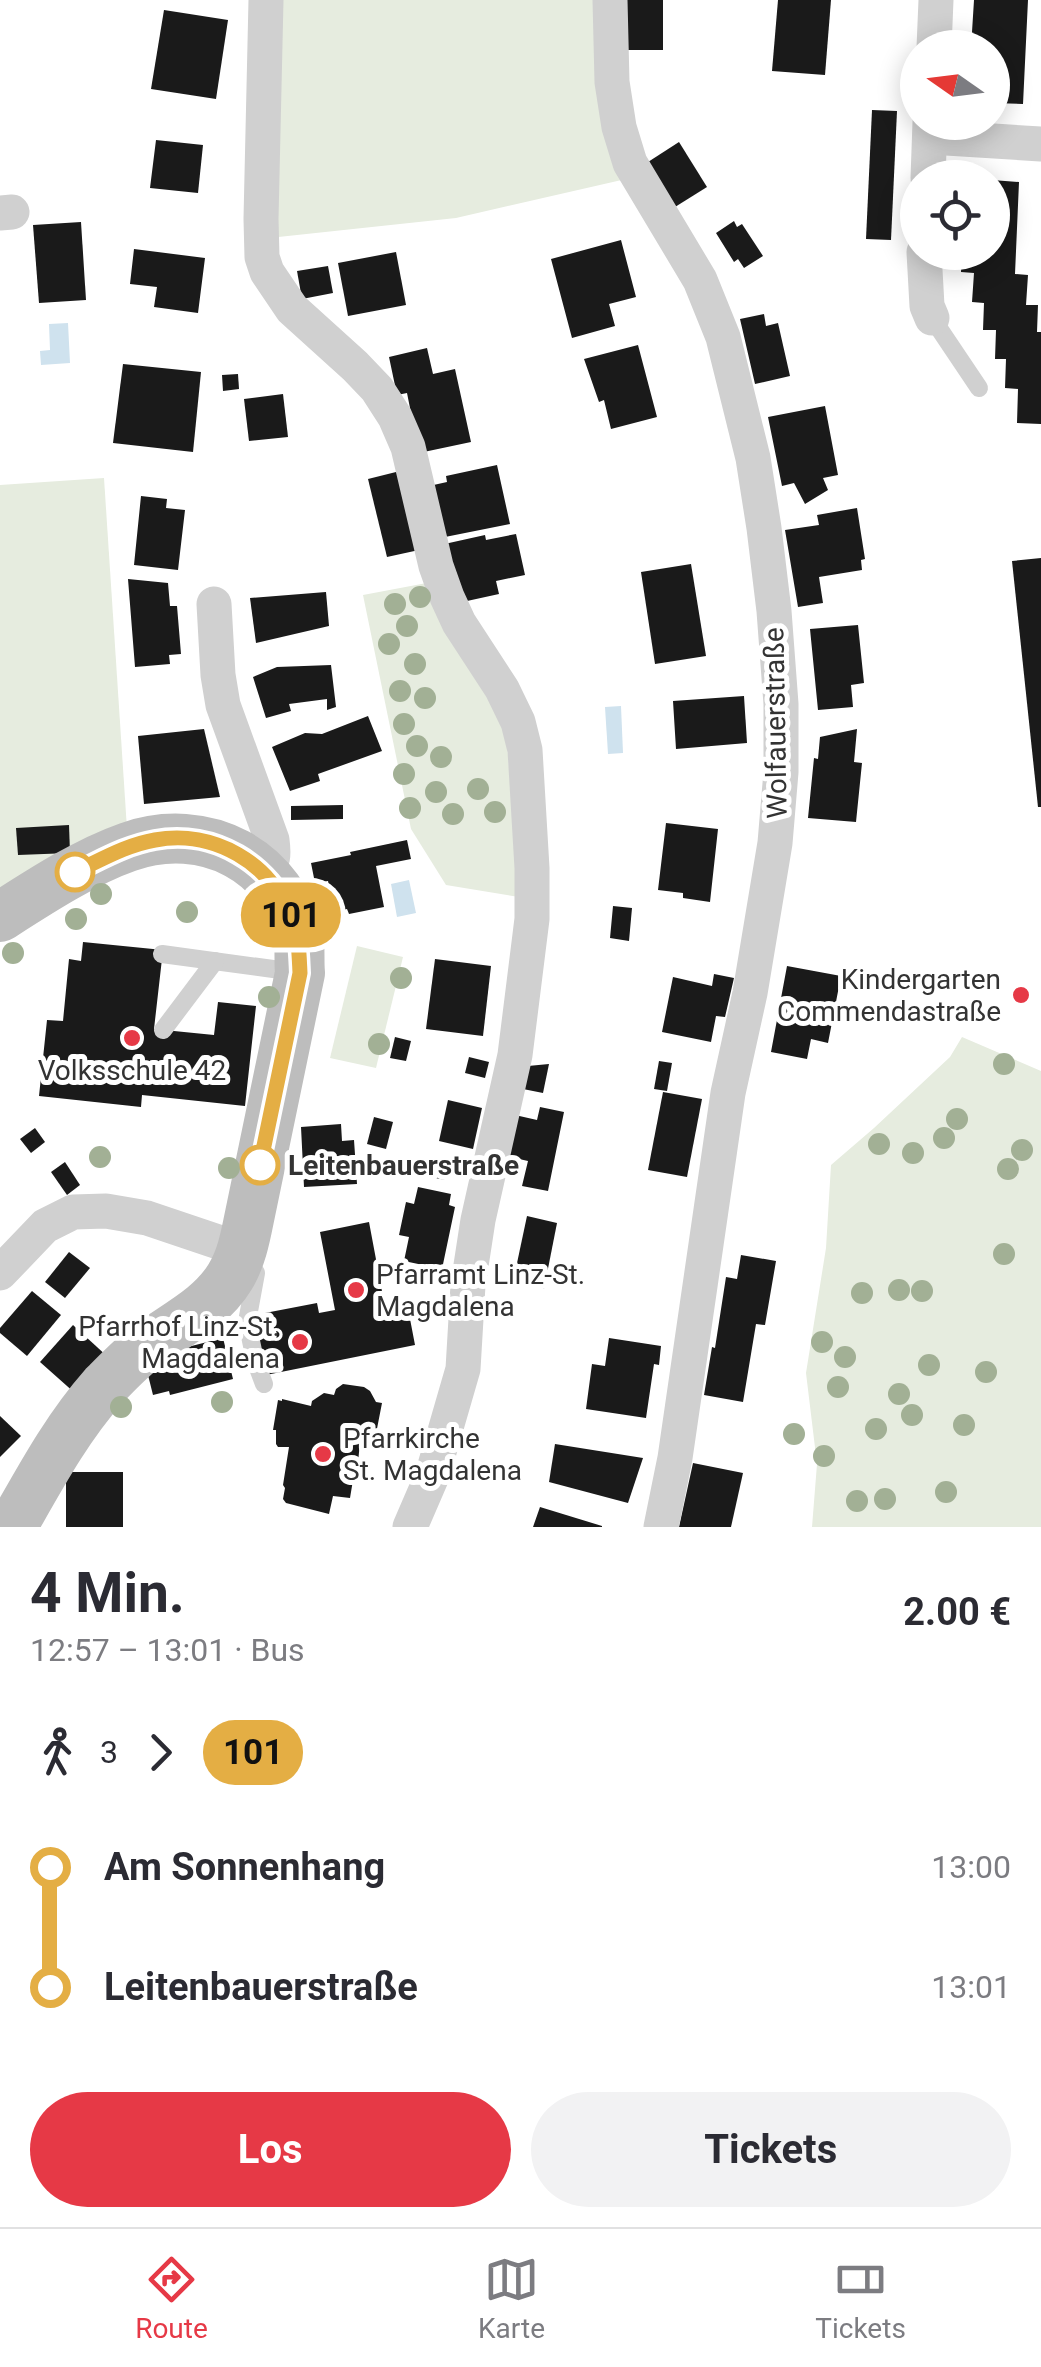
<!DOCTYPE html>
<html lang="de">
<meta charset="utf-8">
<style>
:root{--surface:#fff;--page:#f2f2f3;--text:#2b2b33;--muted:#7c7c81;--line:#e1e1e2;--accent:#e63946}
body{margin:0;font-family:Roboto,sans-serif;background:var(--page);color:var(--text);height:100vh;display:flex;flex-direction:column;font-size:38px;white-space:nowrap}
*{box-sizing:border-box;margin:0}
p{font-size:32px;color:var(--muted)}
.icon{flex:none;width:55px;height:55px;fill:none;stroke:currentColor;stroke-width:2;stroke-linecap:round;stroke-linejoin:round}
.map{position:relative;height:1527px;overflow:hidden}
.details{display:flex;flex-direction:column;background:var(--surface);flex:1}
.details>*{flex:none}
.badge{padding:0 20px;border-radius:32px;font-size:35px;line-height:65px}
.needle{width:65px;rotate:284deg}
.controls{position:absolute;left:900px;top:30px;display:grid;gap:20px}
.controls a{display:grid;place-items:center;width:110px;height:110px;border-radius:50%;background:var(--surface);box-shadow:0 5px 25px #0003;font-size:50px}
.map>.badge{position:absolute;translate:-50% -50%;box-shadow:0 0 0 5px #fff}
.legs{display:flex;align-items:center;gap:15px;height:110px;padding:0 30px;font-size:32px}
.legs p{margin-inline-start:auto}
.headline{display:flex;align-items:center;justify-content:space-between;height:170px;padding:0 30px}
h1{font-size:55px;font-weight:700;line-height:75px}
.action{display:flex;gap:20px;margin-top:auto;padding:20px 30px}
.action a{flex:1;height:115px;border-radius:60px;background:var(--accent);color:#fff;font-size:40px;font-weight:700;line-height:115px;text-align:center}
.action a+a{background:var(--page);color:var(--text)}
ul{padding:0 30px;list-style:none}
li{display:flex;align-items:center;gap:35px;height:120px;font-size:38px}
li i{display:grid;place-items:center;width:15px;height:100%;margin:0 12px;background:currentColor}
li i::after{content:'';width:25px;height:25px;margin:-12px;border:8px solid;border-radius:50%;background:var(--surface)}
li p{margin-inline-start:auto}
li:first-child i{background:linear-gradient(#0000 50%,currentColor 0)}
li:last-child i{background:linear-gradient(currentColor 50%,#0000 0)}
.menu{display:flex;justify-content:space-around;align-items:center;height:140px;border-top:2px solid var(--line);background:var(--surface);font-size:28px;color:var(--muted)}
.menu a{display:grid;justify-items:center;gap:5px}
.menu .selected{color:var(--accent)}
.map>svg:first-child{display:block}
.green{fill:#e6ecdf}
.water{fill:#cfe2ee}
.building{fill:#1a1a1a}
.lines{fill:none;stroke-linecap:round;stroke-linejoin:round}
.lane{stroke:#d0d0d0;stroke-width:18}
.street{stroke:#d0d0d0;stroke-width:35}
.secondary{stroke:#bdbdbd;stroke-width:50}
.tree{fill:#a2b095}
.line-1-casing{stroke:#fff;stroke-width:22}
.line-1{stroke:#e4ae44;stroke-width:15}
.stop-1-dot{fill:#fff;stroke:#e4ae44;stroke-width:5}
.poi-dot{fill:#e63946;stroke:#fff;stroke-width:4}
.labels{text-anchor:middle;stroke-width:10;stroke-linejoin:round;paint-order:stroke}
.street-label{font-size:28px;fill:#333;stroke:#fff}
.poi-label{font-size:28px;fill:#333;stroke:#fff;text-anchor:end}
.stop-label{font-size:28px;font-weight:bold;fill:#333;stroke:#fff;text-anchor:start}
</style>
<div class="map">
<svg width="1041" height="1527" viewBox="0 0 1041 1527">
<rect width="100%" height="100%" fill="#fff"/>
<g class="green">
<path d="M274,0H602L626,179L456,218L269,238Z"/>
<path d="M104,478L127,829L0,889V485Z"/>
<path d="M432,582L505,716L519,897L446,885L411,829L363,595Z"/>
<path d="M357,946L403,957L376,1068L330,1058Z"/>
<path d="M962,1037L1041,1071V1527H812L817,1464L806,1373L826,1248L831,1165L874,1128L950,1057Z"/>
</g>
<g class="water">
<path d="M68,323L70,363L41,365L40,351L50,350L49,324Z"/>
<path d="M621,706L623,753L608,754L605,707Z"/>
<path d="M409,880L416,913L397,917L391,884Z"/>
</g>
<g class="building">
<path d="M620,0H663V50H621Z"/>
<path d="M778,0H831L825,75L772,71Z"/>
<path d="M974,0H1028L1023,104L992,103V48H971Z"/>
<path d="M164,10L228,20L216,99L151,89Z"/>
<path d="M872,110L897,111L891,240L866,239Z"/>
<path d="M156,140L203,145L198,193L150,188Z"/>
<path d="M679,142L707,187L675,207L648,162Z"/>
<path d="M992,180L1019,182L1015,274L1028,275L1026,305H1038L1037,332H1041V424L1017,423L1018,389L1005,388L1006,359H995L996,330H983L984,303L972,302L974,273L961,272L962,252H992Z"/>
<path d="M734,221L737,227L742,224L763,256L744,268L738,259L734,262L716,233Z"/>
<path d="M81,222L86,300L39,303L33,225Z"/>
<path d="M621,240L636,297L609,304L615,326L572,338L551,259Z"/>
<path d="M134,249L205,258L198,313L154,307L157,287L130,284Z"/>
<path d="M396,252L406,305L348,316L338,263Z"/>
<path d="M328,266L333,293L302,299L297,271Z"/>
<path d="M764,314L766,326L778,323L790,376L755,384L740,319Z"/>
<path d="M638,345L657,417L611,429L604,400L599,402L584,359Z"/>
<path d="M427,348L433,374L455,369L471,442L419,453L407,393L397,395L389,357Z"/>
<path d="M123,364L201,372L193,452L113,443Z"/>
<path d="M238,374L239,389L223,391L222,375Z"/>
<path d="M283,394L288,437L249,441L244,399Z"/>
<path d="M825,406L838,475L823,478L828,490L805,504L794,483L782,486L768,417Z"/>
<path d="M497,465L510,524L440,538L429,486L447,482L446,476Z"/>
<path d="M400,471L419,550L387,557L368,479Z"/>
<path d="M141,496L167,499L166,508L185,510L178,570L134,565Z"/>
<path d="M857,508L865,559L861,560L862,570L819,577L823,603L798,607L785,530L819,525L817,515Z"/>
<path d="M516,534L525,575L496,581L499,594L467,601L440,545L485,535L486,540Z"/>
<path d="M1041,558V807H1038L1012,561Z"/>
<path d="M691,564L706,656L655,664L641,572Z"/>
<path d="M128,579L168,583L170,606H177L181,654L169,655L170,664L135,667Z"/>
<path d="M326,592L329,626L256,643L250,598Z"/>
<path d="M858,625L864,683L851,685L853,707L818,710L810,629Z"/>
<path d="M331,665L336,707L327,710V699L289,704L291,711L266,718L253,677L277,667Z"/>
<path d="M744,696L747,743L676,749L673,701Z"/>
<path d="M368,716L382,751L318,774L320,781L290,791L272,747L305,733L322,734Z"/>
<path d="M204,729L220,797L144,804L138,736Z"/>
<path d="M857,729L854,762L862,763L856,822L808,818L814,758L818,759L820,737Z"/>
<path d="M343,805V819L291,820V806Z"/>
<path d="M666,823L718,829L710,902L683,898V893L658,890Z"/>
<path d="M69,825L70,853L18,855L16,828Z"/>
<path d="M407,840L411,859L376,866L384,907L349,914L347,909L335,912L328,881L315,883L311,863L351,855L350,852Z"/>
<path d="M613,906L632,908L629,941L610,938Z"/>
<path d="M83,942L163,950L154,1029L214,1035L218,1002L256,1006L245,1106L142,1095L141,1107L39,1096L47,1020L63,1021L69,959L81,961Z"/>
<path d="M435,959L491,966L483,1036L426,1029Z"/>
<path d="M787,966L841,976L828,1043L811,1039L807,1059L771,1052Z"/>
<path d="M714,974L734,978L725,1017L716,1016L711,1042L662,1032L673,977L712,986Z"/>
<path d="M395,1037L411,1041L406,1061L390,1058Z"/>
<path d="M469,1057L489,1062L485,1078L465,1073Z"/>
<path d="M659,1061L672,1063L667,1091L654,1089Z"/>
<path d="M549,1064L543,1093L523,1089L528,1066Z"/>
<path d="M663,1092L702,1099L687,1177L648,1170Z"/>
<path d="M448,1100L482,1108L473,1149L439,1141Z"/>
<path d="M540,1107L564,1112L548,1191L522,1186L528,1161L506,1156L515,1115L537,1120Z"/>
<path d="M374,1117L393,1122L386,1149L367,1144Z"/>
<path d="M341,1124L342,1141L354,1140L357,1184L304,1187L301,1127Z"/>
<path d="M35,1128L45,1142L31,1153L20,1139Z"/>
<path d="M65,1162L80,1185L67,1195L51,1172Z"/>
<path d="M430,1162L448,1166L445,1180L426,1176Z"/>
<path d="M418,1187L451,1194L449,1205L455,1207L442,1269L404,1261L409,1237L399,1235L406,1202L414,1204Z"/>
<path d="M527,1216L557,1223L544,1289L513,1282Z"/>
<path d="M369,1222L384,1302L406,1298L415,1345L266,1375L256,1325L266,1323L265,1313L317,1303L319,1313L335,1310L320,1232Z"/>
<path d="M69,1252L90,1268L65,1298L45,1282Z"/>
<path d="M741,1255L776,1261L765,1325L756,1324L743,1402L704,1395L712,1347L715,1348L726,1277L737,1279Z"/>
<path d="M32,1291L61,1315L27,1356L0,1333V1328Z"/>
<path d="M73,1325L109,1358L76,1394L40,1362Z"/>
<path d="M223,1338L233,1379L170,1395L169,1391L153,1395L146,1367L160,1354Z"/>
<path d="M609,1338L661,1346L659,1365L654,1364L646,1418L586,1409L592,1364L605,1366Z"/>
<path d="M343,1384L364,1387L370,1391L376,1402L382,1403L374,1444L360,1442L357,1473L354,1474L350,1498L333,1496L329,1514L286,1503L283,1499L285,1488L283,1485L289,1447H278L276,1444V1430H273L278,1400L282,1401V1399L311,1406L312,1401L324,1393L334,1395L336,1389Z"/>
<path d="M0,1416L21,1436L0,1457Z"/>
<path d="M555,1444L643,1458L628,1503L549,1482Z"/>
<path d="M693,1463L743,1473L731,1527H679Z"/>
<rect x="66" y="1472" width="57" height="55"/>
<path d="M540,1507L602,1526V1527H533Z"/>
</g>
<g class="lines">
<g class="lane">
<path d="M932,318L979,388"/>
<path d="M162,954L295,972"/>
<path d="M163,1030L215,961"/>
<path d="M253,1268L256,1273L247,1322L255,1360L264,1384"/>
</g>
<g class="street">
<path d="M266,0L261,219L262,257L267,272L292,309L355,366L377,389L395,417L408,447L436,566L447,597L459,623L502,689L518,722L525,750L532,868V919L515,1055L478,1220L468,1285L463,1369L432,1476L410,1527"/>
<path d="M610,0L612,82L619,127L630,163L700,280L723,337L753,458L764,528L774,611L781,704V772L775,843L750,993L728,1093L675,1458L661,1527"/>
<path d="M934,48L936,0"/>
<path d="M930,137L1041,144"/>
<path d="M928,178L930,122"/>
<path d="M0,213L12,212"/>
<path d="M924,252L927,306L932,318"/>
<path d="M214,604L218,675L223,705L272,840C274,855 274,861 264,873"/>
<path d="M0,1273L45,1226L73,1212L106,1211L147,1218L242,1250"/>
</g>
<path class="secondary" d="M0,917C39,892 85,862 128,847C204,820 285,860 299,942C300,952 299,963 300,973L249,1219C245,1239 241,1259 230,1277C210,1310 173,1326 143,1349C129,1360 116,1374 104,1386C66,1429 40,1478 12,1527"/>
</g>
<g class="tree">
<circle cx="420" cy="597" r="11"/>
<circle cx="395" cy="604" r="11"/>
<circle cx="407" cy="626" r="11"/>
<circle cx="389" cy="644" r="11"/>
<circle cx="415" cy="664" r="11"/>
<circle cx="400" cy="691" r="11"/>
<circle cx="425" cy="698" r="11"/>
<circle cx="404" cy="724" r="11"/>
<circle cx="417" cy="746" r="11"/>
<circle cx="441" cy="757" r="11"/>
<circle cx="404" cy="774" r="11"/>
<circle cx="478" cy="789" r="11"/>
<circle cx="436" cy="792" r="11"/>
<circle cx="410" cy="808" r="11"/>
<circle cx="495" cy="812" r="11"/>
<circle cx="453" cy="814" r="11"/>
<circle cx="101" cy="894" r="11"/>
<circle cx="187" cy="912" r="11"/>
<circle cx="76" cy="919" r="11"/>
<circle cx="13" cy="953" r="11"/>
<circle cx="401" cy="978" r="11"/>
<circle cx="269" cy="997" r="11"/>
<circle cx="379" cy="1044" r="11"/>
<circle cx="1004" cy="1064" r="11"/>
<circle cx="957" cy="1119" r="11"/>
<circle cx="944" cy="1138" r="11"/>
<circle cx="879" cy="1144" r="11"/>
<circle cx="1022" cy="1150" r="11"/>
<circle cx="913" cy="1153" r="11"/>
<circle cx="100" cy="1157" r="11"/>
<circle cx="229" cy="1168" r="11"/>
<circle cx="1008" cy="1169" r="11"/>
<circle cx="1004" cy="1254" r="11"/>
<circle cx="899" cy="1290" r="11"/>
<circle cx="922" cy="1291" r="11"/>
<circle cx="862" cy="1293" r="11"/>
<circle cx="822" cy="1342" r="11"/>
<circle cx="845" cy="1357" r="11"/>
<circle cx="929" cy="1365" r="11"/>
<circle cx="986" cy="1372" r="11"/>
<circle cx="838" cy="1387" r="11"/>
<circle cx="899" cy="1394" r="11"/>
<circle cx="222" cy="1402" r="11"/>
<circle cx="121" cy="1407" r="11"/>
<circle cx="912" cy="1415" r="11"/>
<circle cx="964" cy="1425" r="11"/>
<circle cx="876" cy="1429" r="11"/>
<circle cx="794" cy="1434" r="11"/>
<circle cx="824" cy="1456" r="11"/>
<circle cx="946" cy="1492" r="11"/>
<circle cx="885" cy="1499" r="11"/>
<circle cx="857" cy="1501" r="11"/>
</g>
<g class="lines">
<g class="line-1-casing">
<path id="line-1" d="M75,872C101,860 126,845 155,840C213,829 272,863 292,919C299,936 299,954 300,973L260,1165"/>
</g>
<use href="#line-1" class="line-1"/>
</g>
<g class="stop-1-dot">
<circle cx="75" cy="872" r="18"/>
<circle cx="260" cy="1165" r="18"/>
</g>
<g class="poi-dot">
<circle cx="1021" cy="995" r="10"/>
<circle cx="132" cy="1038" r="10"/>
<circle cx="356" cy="1290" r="10"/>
<circle cx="300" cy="1342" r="10"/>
<circle cx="323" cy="1454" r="10"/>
</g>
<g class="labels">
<g class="street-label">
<text transform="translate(775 723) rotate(-91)" y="10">Wolfauerstraße</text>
</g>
<g class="poi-label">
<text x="1001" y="989">Kindergarten<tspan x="1001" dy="32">Commendastraße</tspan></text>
<text x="132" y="1080" text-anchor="middle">Volksschule 42</text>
<text x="376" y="1284" text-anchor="start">Pfarramt Linz-St.<tspan x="376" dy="32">Magdalena</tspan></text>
<text x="280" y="1336">Pfarrhof Linz-St.<tspan x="280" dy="32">Magdalena</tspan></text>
<text x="343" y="1448" text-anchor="start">Pfarrkirche<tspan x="343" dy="32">St. Magdalena</tspan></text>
</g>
<g class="stop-label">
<text x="288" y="1175">Leitenbauerstraße</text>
</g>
</g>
</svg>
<div class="controls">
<a><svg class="needle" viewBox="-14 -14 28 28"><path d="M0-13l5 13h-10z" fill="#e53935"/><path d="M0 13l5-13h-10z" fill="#7c7c81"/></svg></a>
<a><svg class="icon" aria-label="locate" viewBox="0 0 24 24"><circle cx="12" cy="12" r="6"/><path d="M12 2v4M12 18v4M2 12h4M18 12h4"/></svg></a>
</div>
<b class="badge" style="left:291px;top:915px;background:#e4ae44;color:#111">101</b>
</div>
<section class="details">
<div class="headline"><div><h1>4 Min.</h1><p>12:57 – 13:01 · Bus</p></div><b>2.00 €</b></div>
<div class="legs"><svg class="icon" aria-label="walk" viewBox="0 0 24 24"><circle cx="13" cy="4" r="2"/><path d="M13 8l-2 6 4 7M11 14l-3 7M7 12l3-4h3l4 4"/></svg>3<svg class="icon" aria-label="forward" viewBox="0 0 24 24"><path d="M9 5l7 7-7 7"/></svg><b class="badge" style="background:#e4ae44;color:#111">101</b></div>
<ul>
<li><i style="color:#e4ae44"></i><b>Am Sonnenhang</b><p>13:00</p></li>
<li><i style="color:#e4ae44"></i><b>Leitenbauerstraße</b><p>13:01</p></li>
</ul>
<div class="action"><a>Los</a><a>Tickets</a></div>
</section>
<nav class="menu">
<a class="selected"><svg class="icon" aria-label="directions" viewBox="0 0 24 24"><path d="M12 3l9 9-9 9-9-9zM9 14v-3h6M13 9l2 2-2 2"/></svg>Route</a>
<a><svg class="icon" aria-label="map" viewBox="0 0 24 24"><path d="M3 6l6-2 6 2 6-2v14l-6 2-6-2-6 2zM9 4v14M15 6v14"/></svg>Karte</a>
<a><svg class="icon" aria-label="tickets" viewBox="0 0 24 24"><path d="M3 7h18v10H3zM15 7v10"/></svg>Tickets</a>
</nav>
